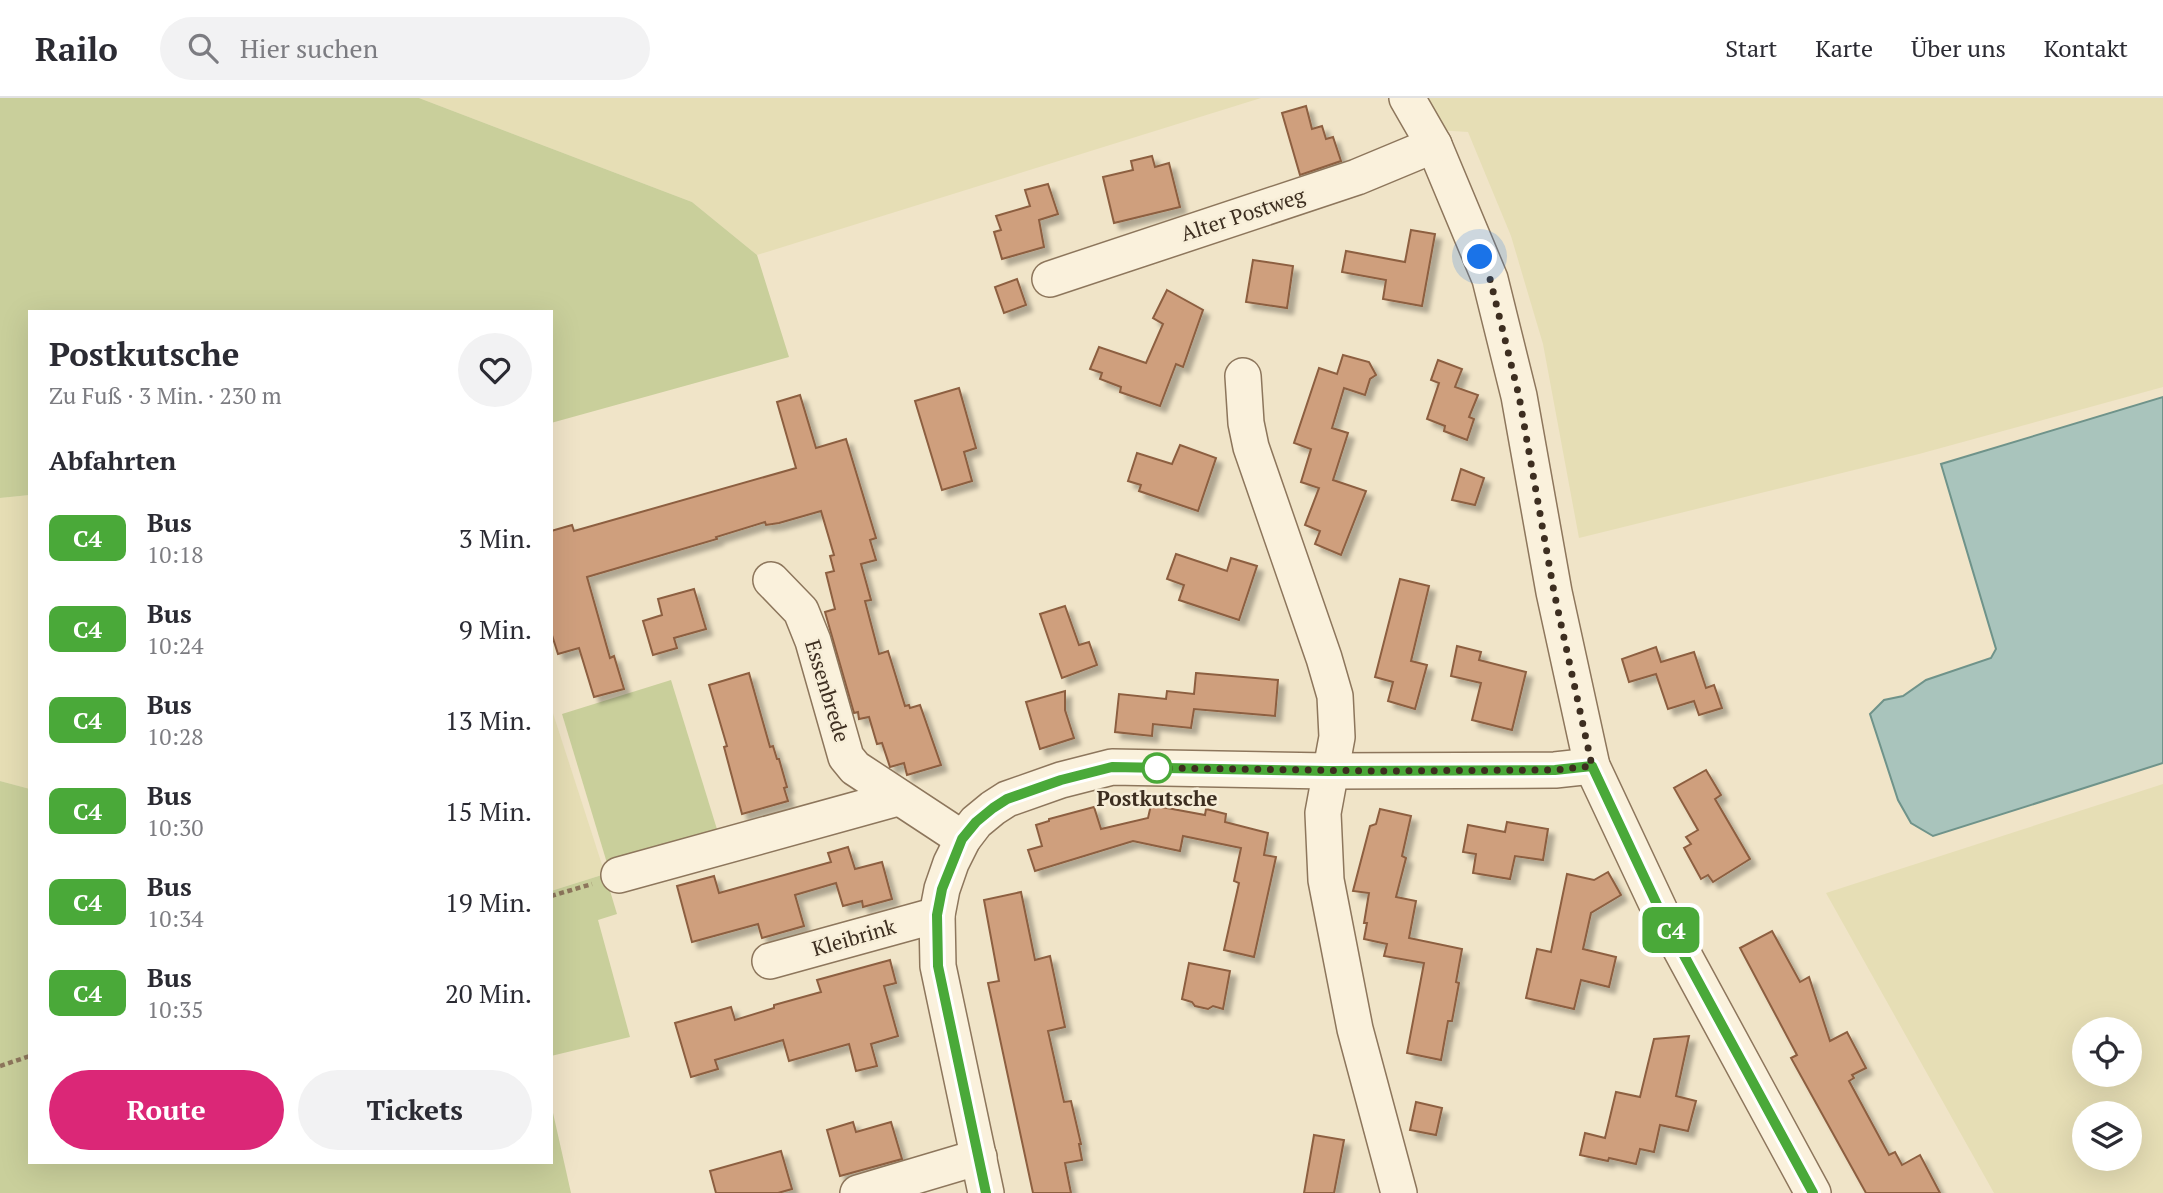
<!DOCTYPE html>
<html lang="de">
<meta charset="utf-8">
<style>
:root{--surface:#fff;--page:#f2f2f3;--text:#2b2b33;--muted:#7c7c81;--line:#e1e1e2;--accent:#db2777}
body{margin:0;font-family:"PT Serif",serif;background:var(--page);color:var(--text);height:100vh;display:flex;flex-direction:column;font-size:26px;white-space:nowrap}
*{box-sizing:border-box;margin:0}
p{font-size:23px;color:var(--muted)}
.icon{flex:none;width:38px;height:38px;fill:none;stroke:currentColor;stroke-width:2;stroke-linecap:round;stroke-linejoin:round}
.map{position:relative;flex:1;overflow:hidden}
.sheet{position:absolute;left:28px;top:212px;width:525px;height:854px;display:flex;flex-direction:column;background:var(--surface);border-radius:0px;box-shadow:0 7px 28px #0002}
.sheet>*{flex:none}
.badge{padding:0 14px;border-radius:10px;font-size:24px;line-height:46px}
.fabs{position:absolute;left:2072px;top:919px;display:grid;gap:14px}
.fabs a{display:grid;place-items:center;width:70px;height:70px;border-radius:50%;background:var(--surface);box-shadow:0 7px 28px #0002;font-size:35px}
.you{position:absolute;width:35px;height:35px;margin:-18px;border:5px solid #fff;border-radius:50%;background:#1a73e8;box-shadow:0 0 0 10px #1a73e833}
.map>.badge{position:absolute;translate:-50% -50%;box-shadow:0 0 0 4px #fff}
h2{padding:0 21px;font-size:26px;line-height:63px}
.round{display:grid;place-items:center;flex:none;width:74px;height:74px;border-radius:37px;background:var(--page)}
.overview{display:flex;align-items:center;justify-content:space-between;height:119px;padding:0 21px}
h1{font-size:33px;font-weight:600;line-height:52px}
.button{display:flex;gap:14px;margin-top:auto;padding:14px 21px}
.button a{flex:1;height:80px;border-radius:42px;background:var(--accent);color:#fff;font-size:28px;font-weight:600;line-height:80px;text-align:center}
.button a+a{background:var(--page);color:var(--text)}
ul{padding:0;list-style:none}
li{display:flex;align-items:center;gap:21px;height:91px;padding:0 21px}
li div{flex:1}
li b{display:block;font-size:26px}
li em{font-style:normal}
li .badge{min-width:77px;font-weight:700;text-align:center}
header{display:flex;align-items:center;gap:42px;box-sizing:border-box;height:98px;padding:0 35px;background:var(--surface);border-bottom:2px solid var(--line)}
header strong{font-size:33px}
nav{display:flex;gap:38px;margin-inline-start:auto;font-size:24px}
.search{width:490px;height:63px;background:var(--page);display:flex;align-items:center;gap:18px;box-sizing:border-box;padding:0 24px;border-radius:38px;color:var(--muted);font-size:26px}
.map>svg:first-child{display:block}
.farmland{fill:#e6deb5;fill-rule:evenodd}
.green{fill:#c9cf9b}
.water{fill:#a9c4bc;stroke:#6f938a;stroke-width:2}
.building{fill:#cf9f7d;stroke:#8d5f41;stroke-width:2;filter:url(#shadow)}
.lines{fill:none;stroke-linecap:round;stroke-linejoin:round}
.minor-casing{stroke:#8d765c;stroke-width:38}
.path{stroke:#8d765c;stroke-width:4.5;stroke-dasharray:5 3.5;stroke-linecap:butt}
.minor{stroke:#faf1dc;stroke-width:35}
.line-casing{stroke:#fff;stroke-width:16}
.line{stroke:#4aa939;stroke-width:10}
.walk{stroke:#3d2e20;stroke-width:7;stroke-dasharray:0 12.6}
.stop-dot{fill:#fff;stroke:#4aa939;stroke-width:3.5}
.labels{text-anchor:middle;stroke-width:5;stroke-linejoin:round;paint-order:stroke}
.street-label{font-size:21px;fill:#3d2e20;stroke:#f7eed8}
.stop-label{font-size:21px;font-weight:bold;fill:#3d2e20;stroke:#f7eed8}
</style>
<header>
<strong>Railo</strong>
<div class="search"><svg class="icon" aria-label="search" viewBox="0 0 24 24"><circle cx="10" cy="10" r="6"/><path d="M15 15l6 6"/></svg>Hier suchen</div>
<nav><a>Start</a><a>Karte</a><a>Über uns</a><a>Kontakt</a></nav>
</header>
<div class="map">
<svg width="2163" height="1095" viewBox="0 0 2163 1095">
<defs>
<filter id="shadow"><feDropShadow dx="6" dy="6" stdDeviation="2" flood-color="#0004"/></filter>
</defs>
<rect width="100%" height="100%" fill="#f0e4c8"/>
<g class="farmland">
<path d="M419,0H1261L757,157L692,104Z"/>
<path d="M1417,0H2163V289L1919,356L1579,440L1543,246L1511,138L1468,34L1436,32Z"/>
<path d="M30,397V691L0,683V400Z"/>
<path d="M551,609L605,776L551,793Z"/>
<path d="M2163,686V1095H1994L1826,795ZM2084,931H2130V976H2084ZM2084,1015H2130V1060H2084Z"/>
</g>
<g class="green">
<path d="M0,0H419L692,104L757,157L789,259L551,325V214H30V397L0,400Z"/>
<path d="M671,582L720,741L610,775L562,616Z"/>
<path d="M0,683L30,691V1064H551V1006L571,1095H0Z"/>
<path d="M605,776L617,816L598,822L630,939L551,958V793Z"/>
</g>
<path class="water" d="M2163,299V665L1933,738L1911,725L1898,702L1870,616L1884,602L1903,598L1926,582L1991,560L1996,551L1941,366Z"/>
<g class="building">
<path d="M1306,8L1312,31L1322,28L1326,41L1333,39L1341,63L1300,77L1282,15Z"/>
<path d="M1152,58L1155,69L1169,65L1180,109L1114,125L1103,79L1133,72L1131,63Z"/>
<path d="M1048,86L1058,116L1039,122L1044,149L1002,161L994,134L1001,132L996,118L1030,108L1025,92Z"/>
<path d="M1411,132L1435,136L1422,208L1383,201L1386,182L1342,174L1346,153L1405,164Z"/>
<path d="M1253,162L1293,168L1287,210L1246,204Z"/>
<path d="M1017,181L1026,207L1004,215L995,189Z"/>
<path d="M1167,192L1203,212L1183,269L1176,266L1160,308L1120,294L1121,289L1100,281L1102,275L1090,271L1099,249L1146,265L1163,226L1153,220Z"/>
<path d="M1343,257L1369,264L1376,277L1370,281L1365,297L1344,290L1332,330L1348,335L1333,382L1366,393L1341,457L1315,446L1320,433L1305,427L1319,390L1301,384L1311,351L1294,345L1319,270L1337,276Z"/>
<path d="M1438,262L1462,271L1455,289L1478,297L1469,319L1474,321L1467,342L1444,333L1445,328L1427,321L1439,285L1431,282Z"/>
<path d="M959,290L976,350L964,354L972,383L942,392L915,303Z"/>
<path d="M800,297L816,350L846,341L876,440L870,442L876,462L861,466L871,502L865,503L879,556L888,553L905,608L909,607L910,610L920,607L941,667L907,677L904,665L890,669L882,645L877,646L869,619L859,621L858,614L854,615L825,514L835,511L826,475L834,473L830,458L834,457L821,413L779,425L766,427L765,424L716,439L717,441L587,479L610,560L614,558L624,591L594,599L579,550L558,556L551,534V433L572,427L574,433L796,370L777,304Z"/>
<path d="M1180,347L1216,360L1198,413L1139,393L1141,387L1128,383L1137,355L1172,366Z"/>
<path d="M1461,371L1484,380L1475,407L1452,402Z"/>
<path d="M1176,456L1227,473L1231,460L1257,468L1239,522L1179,502L1184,487L1167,481Z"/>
<path d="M1400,481L1429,488L1411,563L1427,567L1415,611L1388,603L1393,584L1375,579Z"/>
<path d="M694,491L706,531L674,540L677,550L653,557L643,523L662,517L658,501Z"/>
<path d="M1065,508L1079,547L1089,544L1097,567L1062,580L1040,516Z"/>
<path d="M1457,548L1481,554L1479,562L1526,574L1512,632L1472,622L1481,585L1451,578Z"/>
<path d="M1656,549L1661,564L1694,554L1706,590L1714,587L1722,610L1699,617L1694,603L1668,611L1656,576L1629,584L1622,561Z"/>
<path d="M749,575L770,649L773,648L777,661H779L787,689L784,690L788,703L742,716L724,649L727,648L709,587Z"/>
<path d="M1196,575L1278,582L1275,618L1194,611L1191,630L1153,626L1152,638L1115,634L1119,596L1166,601L1167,593L1194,596Z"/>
<path d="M1065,593V612L1074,640L1040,651L1026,604Z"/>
<path d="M1706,672L1721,697L1715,701L1750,761L1713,784L1708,777L1701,781L1684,750L1691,746L1686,739L1698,732L1674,690Z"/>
<path d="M1151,707L1205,717L1206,711L1226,716L1225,724L1268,735L1264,757L1276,759L1254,859L1224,852L1239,785L1234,783L1241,750L1183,738L1180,753L1133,743L1035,773L1028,752L1042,748L1036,727L1049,723V721L1094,709L1101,731L1148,720Z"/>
<path d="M1380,711L1411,718L1402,758L1406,760L1396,799L1416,803L1409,840L1462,851L1456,884L1459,885L1452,923H1448L1441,962L1407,955L1424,865L1384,858L1387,846L1364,841L1367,825H1364L1369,795L1353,793L1370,728L1376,726Z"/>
<path d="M1507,724L1548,731L1543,762L1515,758L1510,781L1473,775L1476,756L1463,754L1468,727L1505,734Z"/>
<path d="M848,749L855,771L882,764L892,801L863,809L862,803L843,808L836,785L795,797L804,828L762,840L758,826L692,844L677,788L714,778L719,795L831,764L828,755Z"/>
<path d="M1608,774L1621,797L1591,815L1583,851L1616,859L1609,889L1581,882L1574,911L1526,900L1537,851L1551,854L1567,776L1594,782Z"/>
<path d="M1021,794L1035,862L1050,858L1065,929L1048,933L1064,1004L1071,1003L1081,1046H1079L1082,1062L1065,1065L1071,1095H1033L988,885L999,883L984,802Z"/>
<path d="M1772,833L1800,884L1809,879L1830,943L1847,934L1866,970L1852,977L1854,980L1849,983L1889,1057L1895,1054L1902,1067L1920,1057L1940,1095H1866L1791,960L1797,957L1740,850Z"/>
<path d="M890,862L896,885L884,888L898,938L871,946L877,968L856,973L849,946L789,963L783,942L715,962L718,971L691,979L675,925L731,909L735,922L774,910V907L821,894L817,882Z"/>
<path d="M1189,865L1230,873L1223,911L1213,908L1208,911L1195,908L1192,904L1182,901Z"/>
<path d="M1689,938L1676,998L1696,1003L1688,1033L1660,1027L1654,1054L1640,1051L1636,1066L1609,1060L1608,1063L1580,1057L1585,1035L1605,1040L1616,994L1640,999L1654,941Z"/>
<path d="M1416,1004L1442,1010L1436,1037L1410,1032Z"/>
<path d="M853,1024L856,1034L891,1024L902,1061L840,1078L827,1032Z"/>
<path d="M1314,1037L1344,1042L1334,1095H1304Z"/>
<path d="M781,1053L792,1091L778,1095H716L710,1073Z"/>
</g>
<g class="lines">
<g class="minor-casing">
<g id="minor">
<path d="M1407,0L1434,47L1490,181L1519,298L1554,494L1592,668L1661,815L1813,1095"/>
<path d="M1050,181L1357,79L1434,47"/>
<path d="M1243,278L1246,325L1251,349L1324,560L1335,598L1337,639L1323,715L1326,782L1355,931L1399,1095"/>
<path d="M771,482L801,513L813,543L846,659L855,670L963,741"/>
<path d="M619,777L898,700"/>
<path d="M770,863L937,817"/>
<path d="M858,1095L979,1059"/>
<path d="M986,1095L938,868L937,817L942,791L951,765L963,741L976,724L993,710L1007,701L1061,682L1112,669L1329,673L1555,672L1592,668"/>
</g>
</g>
<g class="path">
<path d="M551,798L592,786"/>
<path d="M0,968L30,958"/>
</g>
<use href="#minor" class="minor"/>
</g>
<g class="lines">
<g class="line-casing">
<path id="line" d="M986,1095L938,868L937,817L942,791L962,741L976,724L993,710L1007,701L1061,682L1112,669L1329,673L1555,672L1592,668L1661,815L1813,1095"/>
</g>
<use href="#line" class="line"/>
<path class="walk" d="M1157,670L1379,673L1555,672L1592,668L1554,494L1519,298L1490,181L1480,159"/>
</g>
<circle class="stop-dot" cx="1157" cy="670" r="14"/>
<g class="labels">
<g class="street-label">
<text transform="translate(1243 117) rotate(-18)" y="7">Alter Postweg</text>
<text transform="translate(827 593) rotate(73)" y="7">Essenbrede</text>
<text transform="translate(854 840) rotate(-16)" y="7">Kleibrink</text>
</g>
<g class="stop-label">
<text x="1157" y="708">Postkutsche</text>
</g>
</g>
</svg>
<div class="fabs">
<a><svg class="icon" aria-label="locate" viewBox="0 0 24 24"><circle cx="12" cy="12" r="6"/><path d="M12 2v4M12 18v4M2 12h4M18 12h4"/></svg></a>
<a><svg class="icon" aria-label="layers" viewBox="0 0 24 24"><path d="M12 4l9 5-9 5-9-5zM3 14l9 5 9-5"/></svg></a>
</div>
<div class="you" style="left:1480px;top:159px"></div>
<b class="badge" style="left:1671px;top:832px;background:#4aa939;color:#fff">C4</b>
<section class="sheet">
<div class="overview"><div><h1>Postkutsche</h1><p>Zu Fuß · 3 Min. · 230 m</p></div><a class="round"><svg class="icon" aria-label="heart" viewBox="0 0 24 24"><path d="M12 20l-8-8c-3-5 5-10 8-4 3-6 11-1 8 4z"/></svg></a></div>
<h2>Abfahrten</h2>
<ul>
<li><span class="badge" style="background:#4aa939;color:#fff">C4</span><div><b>Bus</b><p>10:18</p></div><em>3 Min.</em></li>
<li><span class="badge" style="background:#4aa939;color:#fff">C4</span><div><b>Bus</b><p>10:24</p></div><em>9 Min.</em></li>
<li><span class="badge" style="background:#4aa939;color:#fff">C4</span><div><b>Bus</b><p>10:28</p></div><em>13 Min.</em></li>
<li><span class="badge" style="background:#4aa939;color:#fff">C4</span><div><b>Bus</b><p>10:30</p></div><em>15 Min.</em></li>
<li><span class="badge" style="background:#4aa939;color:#fff">C4</span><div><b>Bus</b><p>10:34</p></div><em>19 Min.</em></li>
<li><span class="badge" style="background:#4aa939;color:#fff">C4</span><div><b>Bus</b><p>10:35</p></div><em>20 Min.</em></li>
</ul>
<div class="button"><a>Route</a><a>Tickets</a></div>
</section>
</div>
